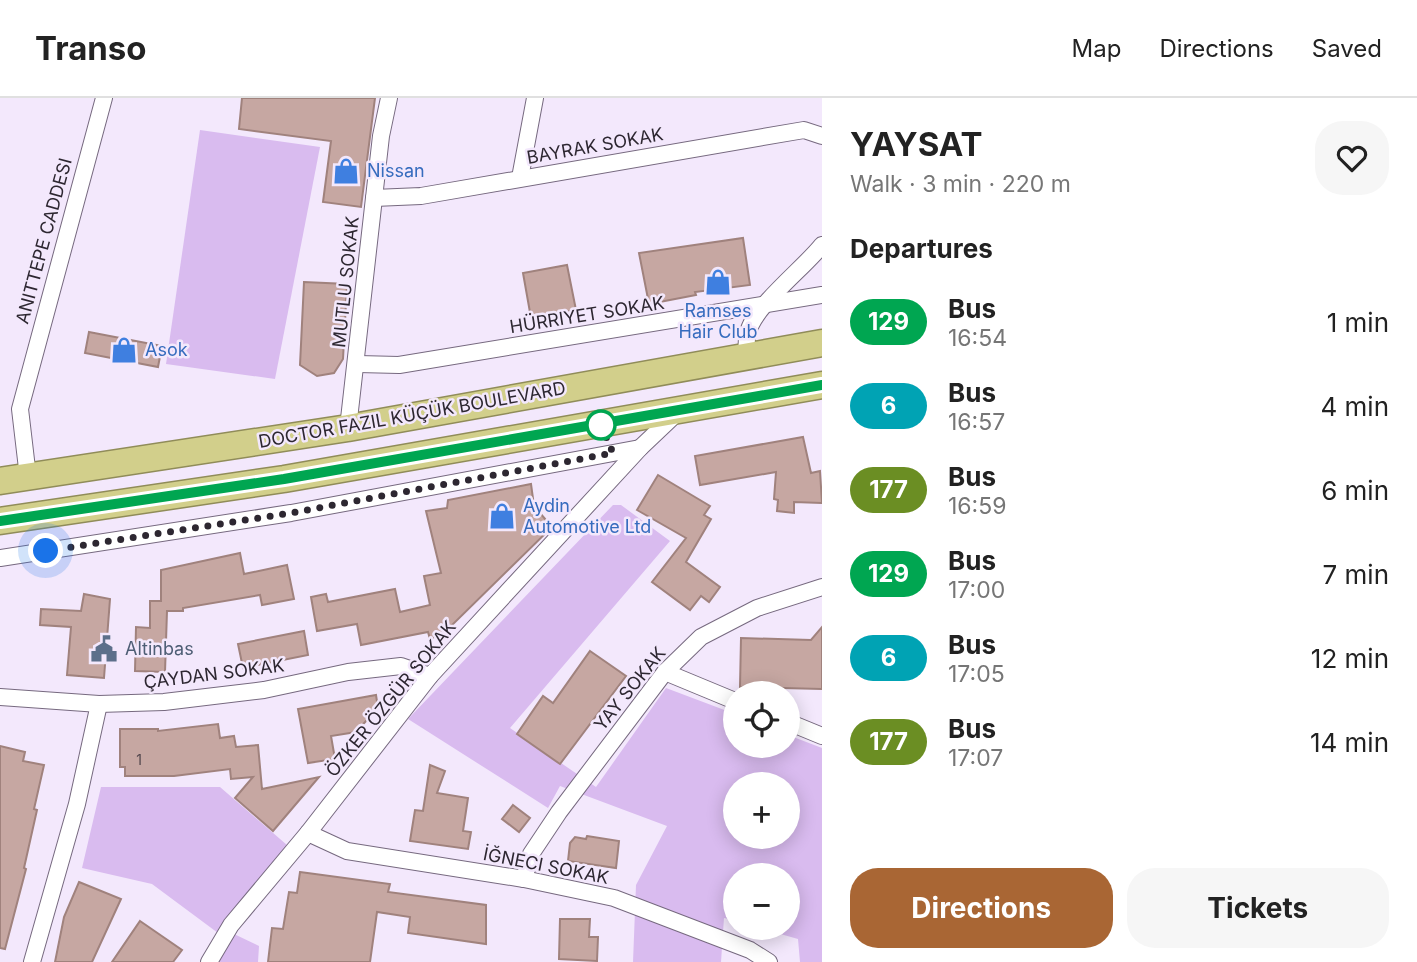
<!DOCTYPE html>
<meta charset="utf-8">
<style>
:root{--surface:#fff;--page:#f6f6f6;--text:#222;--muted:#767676;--line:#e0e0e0;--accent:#a96634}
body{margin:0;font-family:Inter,sans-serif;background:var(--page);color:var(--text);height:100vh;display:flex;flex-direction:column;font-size:26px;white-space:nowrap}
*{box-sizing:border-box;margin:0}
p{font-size:23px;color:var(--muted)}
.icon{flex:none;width:38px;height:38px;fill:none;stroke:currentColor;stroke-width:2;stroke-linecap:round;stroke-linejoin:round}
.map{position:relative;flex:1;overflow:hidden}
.details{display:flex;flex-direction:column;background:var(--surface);width:595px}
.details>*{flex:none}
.badge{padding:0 14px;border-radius:23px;font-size:24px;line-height:46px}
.controls{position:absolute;left:723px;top:583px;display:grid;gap:14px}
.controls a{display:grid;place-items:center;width:77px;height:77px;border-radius:50%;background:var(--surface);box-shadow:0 4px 18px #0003;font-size:35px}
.you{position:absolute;width:35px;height:35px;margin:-18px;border:5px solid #fff;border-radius:50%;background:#1a73e8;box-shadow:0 0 0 10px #1a73e833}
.map>.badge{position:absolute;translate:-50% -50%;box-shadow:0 0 0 4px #fff}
h2{padding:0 28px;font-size:26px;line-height:63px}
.round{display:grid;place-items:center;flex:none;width:74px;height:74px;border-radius:28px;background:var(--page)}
.headline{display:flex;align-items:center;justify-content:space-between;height:119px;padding:0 28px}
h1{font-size:33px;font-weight:700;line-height:52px}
.cta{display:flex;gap:14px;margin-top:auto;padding:14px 28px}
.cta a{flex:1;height:80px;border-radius:28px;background:var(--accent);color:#fff;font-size:28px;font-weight:700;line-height:80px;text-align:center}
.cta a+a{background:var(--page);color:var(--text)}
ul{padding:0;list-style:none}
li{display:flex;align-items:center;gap:21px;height:84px;padding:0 28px}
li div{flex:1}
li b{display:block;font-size:26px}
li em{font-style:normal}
li .badge{min-width:77px;font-weight:700;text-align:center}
header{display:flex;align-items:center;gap:42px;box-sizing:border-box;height:98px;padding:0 35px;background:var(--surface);border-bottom:2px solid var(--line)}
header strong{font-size:33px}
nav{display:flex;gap:38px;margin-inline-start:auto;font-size:24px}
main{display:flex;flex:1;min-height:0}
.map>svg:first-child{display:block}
.green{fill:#d9bbef;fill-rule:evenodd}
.building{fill:#c6a7a2;stroke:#a0827d;stroke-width:2}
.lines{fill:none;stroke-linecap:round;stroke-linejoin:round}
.minor-casing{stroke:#76697f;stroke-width:18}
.trunk-casing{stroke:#908c59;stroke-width:29}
.minor{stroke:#fff;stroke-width:16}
.trunk{stroke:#d2cf8b;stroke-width:26}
.line-casing{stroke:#fff;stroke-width:16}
.line{stroke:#00a651;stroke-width:10}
.walk{stroke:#2d2731;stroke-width:7;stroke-dasharray:0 12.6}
.stop-dot{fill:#fff;stroke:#00a651;stroke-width:3.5}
.labels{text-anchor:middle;stroke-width:5;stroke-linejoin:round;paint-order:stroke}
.number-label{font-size:14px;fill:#53474d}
.street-label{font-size:18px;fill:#2d2731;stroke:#f3e8fc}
.shop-label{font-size:18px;fill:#366cbe;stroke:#f3e8fc;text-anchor:start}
.service-label{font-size:18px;fill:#4e5e75;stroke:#f3e8fc;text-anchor:start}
</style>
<header>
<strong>Transo</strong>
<nav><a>Map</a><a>Directions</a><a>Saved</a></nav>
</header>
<main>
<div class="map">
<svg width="822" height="864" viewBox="0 0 822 864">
<rect width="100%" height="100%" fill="#f3e8fc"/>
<g class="green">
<path d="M200,32L320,49L275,281L166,266Z"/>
<path d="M613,407H621L670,443L510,630L596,689L666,590L735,616V648H788V637L822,650V864H800L798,841L759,830H788V777H735V822L724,820L721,864H633L636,787L667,728L560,688L548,710L408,621ZM735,686H788V738H735Z"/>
<path d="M101,689H220L287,747L218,835L152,786L82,770Z"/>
<path d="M234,836L259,848L258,864H217Z"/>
</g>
<g class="building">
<path d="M242,0H375L361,109L323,104L331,43L239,31Z"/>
<path d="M743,140L750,187L695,194L696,197L649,206L639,155Z"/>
<path d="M567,167L576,212L531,220L523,175Z"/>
<path d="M304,184L347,186L343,261L334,275L317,278L300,267Z"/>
<path d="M89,234L162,248L158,269L85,255Z"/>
<path d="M803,339L811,375L820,373L822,405L794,404V415L777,413L778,402L774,401L776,374L700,387L695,358Z"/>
<path d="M658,377L710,408L704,417L711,421L686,464L720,489L709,504L701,498L690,512L652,484L686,440L637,412Z"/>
<path d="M531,386L534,408L552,429L445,534L430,541L428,534L361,547L357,526L317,533L311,499L326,496L328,504L395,491L400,514L430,507L424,478L441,475L426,413L447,410L448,402Z"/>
<path d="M240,455L244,476L287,467L294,501L262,507L260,497L183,510V513H167L165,574L135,573L136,529L150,530V503H161V472Z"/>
<path d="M84,496L110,501L104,580L67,577L71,529L40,527L41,511L81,513Z"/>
<path d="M822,529V591L740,589L741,540L811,542Z"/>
<path d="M304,533L308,557L243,570L238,546Z"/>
<path d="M590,553L626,578L560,666L517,636L543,598L553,605Z"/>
<path d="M376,597L378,610L356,634L331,638L335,661L308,665L298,611Z"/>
<path d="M218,626L220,640L234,638L236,649L258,647L262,691L319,679L273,733L235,700L253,679L231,681L230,671L174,678H125V669H120V631H158V633Z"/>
<path d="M0,648L25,654L23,663L44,667L34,711L37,712L24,770L26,771L5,851L0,850Z"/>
<path d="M430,667L445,673L437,695L468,700L463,733L471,734L468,751L410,743L415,712L423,713Z"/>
<path d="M513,707L530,720L519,734L502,721Z"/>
<path d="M587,738L619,743L616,770L568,763L570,745L575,739L586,741Z"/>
<path d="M300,774L390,786L388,794L486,807V846L408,835L410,819L377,814L370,864H268L272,830L283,831L289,794L297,795Z"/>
<path d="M79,784L121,801L92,864H55L64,819Z"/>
<path d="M560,821H590L589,839H598L597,863L559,861Z"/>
<path d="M140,823L182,852L173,864H112Z"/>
</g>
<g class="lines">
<g class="minor-casing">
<g id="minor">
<path d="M520,80L535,0"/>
<path d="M374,100L421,98L804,32L822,38"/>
<path d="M746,257C747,250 746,242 748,235C753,209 804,170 822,147"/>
<path d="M358,266L399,267L822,197"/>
<path d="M348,330L381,38L389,0"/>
<path d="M28,379L20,311L104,0"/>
<path d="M0,460L291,415L640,350"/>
<path d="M665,574L735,603"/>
<path d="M0,599L99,606L164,604L264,592L348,574L401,568L430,578"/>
<path d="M788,624L822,638"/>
<path d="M308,735L347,753L524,781L614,800L750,852L769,864"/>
<path d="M524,781L531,756L559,714L665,574L701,539L757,510L822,489"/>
<path d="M32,864L77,706L99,606"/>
<path d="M209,864L231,827L308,735L430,578L640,350L678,314"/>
</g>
</g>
<g class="trunk-casing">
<g id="trunk">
<path d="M0,383L348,330L822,245"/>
<path d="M0,423L284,381L822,287"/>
</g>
</g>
<use href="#minor" class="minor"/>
<use href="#trunk" class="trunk"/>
</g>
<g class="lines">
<g class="line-casing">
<path id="line" d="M0,423L284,381L822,287"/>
</g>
<use href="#line" class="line"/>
<path class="walk" d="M46,453L291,415L613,355L601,327"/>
</g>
<defs>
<g id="shop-bare" transform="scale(2.1)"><path d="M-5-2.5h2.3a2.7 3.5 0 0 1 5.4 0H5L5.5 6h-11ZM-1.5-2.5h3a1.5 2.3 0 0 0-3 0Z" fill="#3f7fe0" stroke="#f3e8fc" stroke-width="2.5" paint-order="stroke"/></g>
<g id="civic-bare" transform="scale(2.1)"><path d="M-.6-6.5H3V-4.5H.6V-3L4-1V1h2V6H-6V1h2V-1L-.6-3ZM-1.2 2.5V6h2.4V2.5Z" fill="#5c6f8a" stroke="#f3e8fc" stroke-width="2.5" paint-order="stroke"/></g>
</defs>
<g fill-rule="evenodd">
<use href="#shop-bare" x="346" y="73"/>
<use href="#shop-bare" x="718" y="184"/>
<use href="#shop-bare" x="124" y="252"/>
<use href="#shop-bare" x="502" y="418"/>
<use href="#civic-bare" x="104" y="551"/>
</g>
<circle class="stop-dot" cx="601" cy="327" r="14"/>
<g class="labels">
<g class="number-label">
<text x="139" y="667">1</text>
</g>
<g class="street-label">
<text transform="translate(595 48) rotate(-10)" y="6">BAYRAK SOKAK</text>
<text transform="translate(44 143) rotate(-75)" y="6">ANITTEPE CADDESI</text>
<text transform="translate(346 184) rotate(-84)" y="6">MUTLU SOKAK</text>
<text transform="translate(587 217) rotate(-9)" y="6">HÜRRIYET SOKAK</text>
<text transform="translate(412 317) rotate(-10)" y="6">DOCTOR FAZIL KÜÇÜK BOULEVARD</text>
<text transform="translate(214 576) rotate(-7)" y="6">ÇAYDAN SOKAK</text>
<text transform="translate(630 591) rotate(-51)" y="6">YAY SOKAK</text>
<text transform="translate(391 601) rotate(-51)" y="6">ÖZKER ÖZGÜR SOKAK</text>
<text transform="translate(546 768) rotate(11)" y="6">İĞNECI SOKAK</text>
</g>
<g class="shop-label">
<text x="367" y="79">Nissan</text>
<text x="718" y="219" text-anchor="middle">Ramses<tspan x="718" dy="21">Hair Club</tspan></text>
<text x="145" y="258">Asok</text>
<text x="523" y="414">Aydin<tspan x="523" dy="21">Automotive Ltd</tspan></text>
</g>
<g class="service-label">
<text x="125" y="557">Altinbas</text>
</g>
</g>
</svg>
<div class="controls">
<a><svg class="icon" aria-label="locate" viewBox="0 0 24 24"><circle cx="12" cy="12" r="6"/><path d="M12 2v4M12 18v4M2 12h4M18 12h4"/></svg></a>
<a>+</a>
<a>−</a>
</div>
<div class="you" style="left:46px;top:453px"></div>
</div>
<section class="details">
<div class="headline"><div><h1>YAYSAT</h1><p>Walk · 3 min · 220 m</p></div><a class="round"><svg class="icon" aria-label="heart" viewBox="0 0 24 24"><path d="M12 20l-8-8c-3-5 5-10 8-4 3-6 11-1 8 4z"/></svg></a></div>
<h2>Departures</h2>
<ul>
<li><span class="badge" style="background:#00a651;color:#fff">129</span><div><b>Bus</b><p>16:54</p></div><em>1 min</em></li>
<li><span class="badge" style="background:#00a3b4;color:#fff">6</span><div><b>Bus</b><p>16:57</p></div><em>4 min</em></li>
<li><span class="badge" style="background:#6b8e23;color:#fff">177</span><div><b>Bus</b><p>16:59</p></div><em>6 min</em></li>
<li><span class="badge" style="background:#00a651;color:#fff">129</span><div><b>Bus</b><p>17:00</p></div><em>7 min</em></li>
<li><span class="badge" style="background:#00a3b4;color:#fff">6</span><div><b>Bus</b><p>17:05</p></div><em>12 min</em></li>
<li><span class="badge" style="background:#6b8e23;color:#fff">177</span><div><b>Bus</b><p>17:07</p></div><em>14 min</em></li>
</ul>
<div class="cta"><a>Directions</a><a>Tickets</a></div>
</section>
</main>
